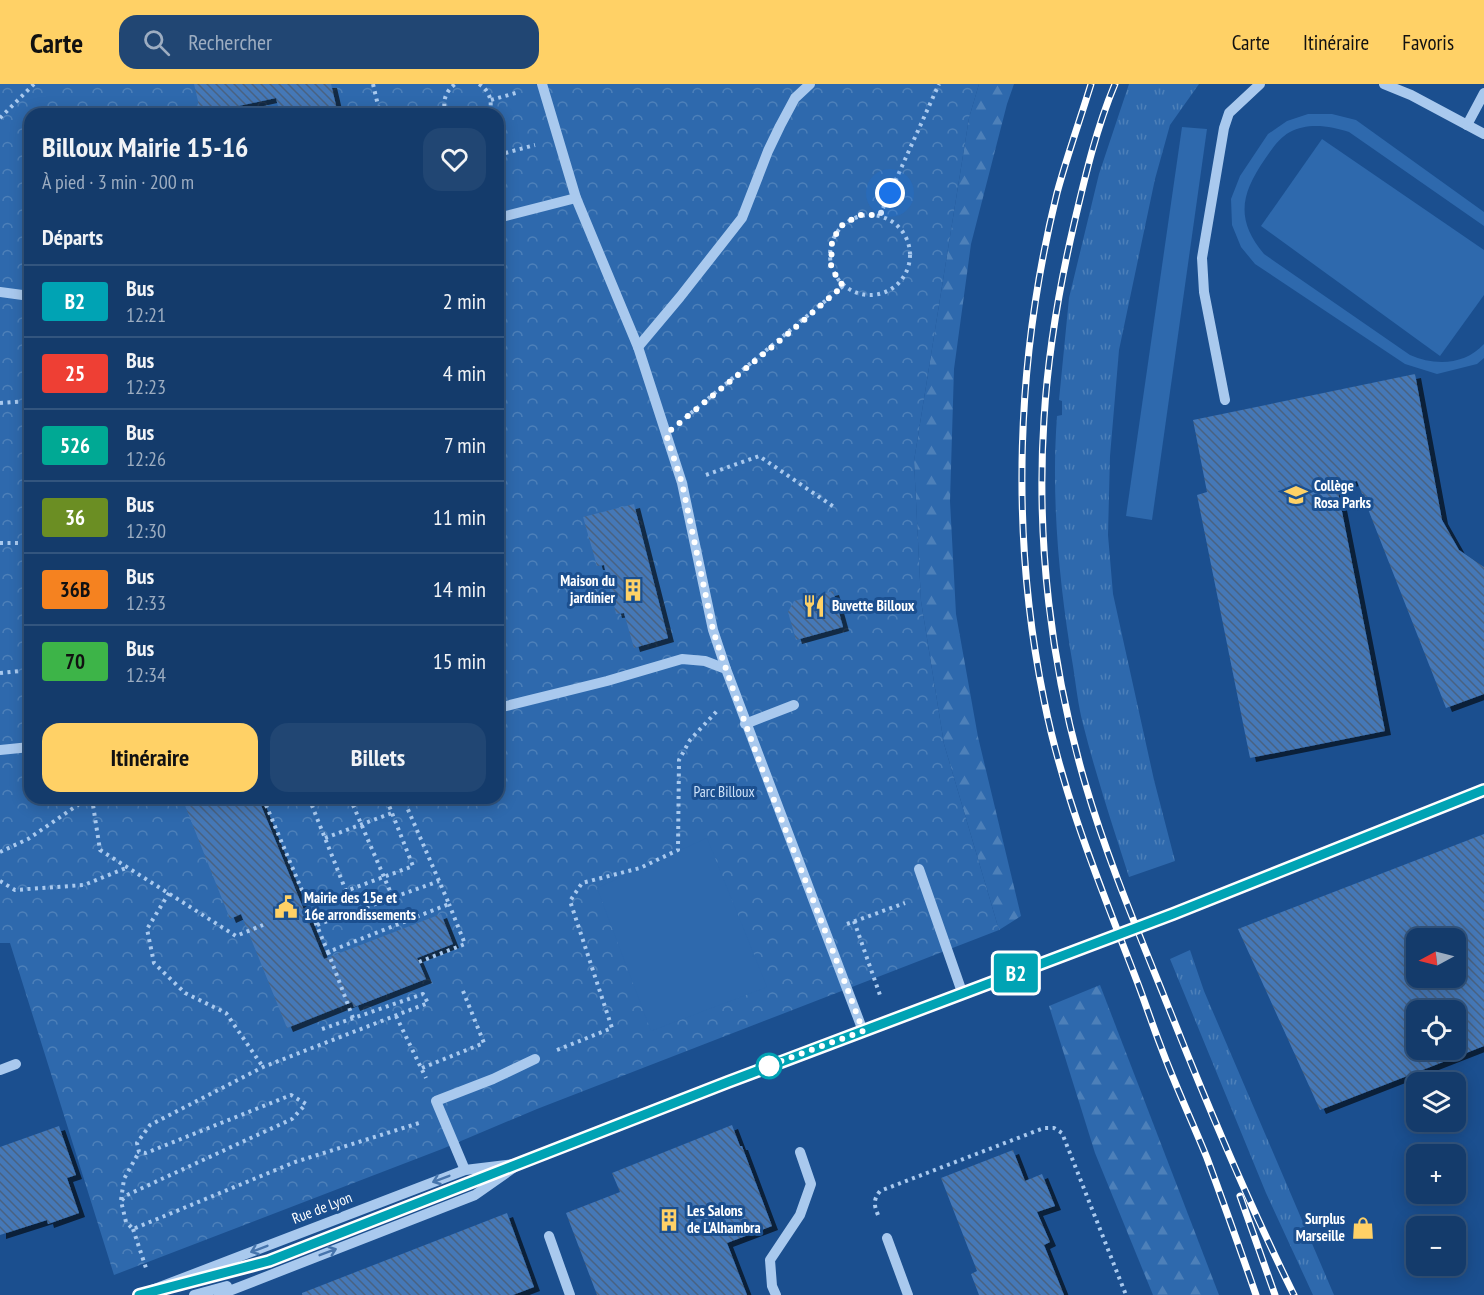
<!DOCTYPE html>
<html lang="fr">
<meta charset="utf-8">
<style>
:root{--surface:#143b6b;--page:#214673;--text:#f1f3f6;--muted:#9dadc1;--line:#33557e;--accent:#ffd166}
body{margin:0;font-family:"PT Sans Narrow",sans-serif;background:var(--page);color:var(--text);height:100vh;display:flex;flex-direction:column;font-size:22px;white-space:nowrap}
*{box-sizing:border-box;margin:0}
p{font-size:20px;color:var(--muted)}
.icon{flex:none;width:33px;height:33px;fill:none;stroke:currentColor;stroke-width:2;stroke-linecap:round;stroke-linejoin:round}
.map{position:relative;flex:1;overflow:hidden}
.side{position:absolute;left:24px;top:24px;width:480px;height:696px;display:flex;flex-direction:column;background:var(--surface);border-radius:18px;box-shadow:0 3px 15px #0003,0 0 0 2px var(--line)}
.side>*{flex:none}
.badge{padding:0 12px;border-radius:4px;font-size:21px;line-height:39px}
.needle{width:39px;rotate:263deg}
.controls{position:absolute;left:1406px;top:844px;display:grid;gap:12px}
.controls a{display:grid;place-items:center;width:60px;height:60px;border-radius:12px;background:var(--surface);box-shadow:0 3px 15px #0003,0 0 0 2px var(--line);font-size:30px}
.you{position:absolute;width:30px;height:30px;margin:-15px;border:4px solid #fff;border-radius:50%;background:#1a73e8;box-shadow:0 0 0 9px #1a73e833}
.map>.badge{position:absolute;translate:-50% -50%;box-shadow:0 0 0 3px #fff}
h2{padding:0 18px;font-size:22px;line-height:54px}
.round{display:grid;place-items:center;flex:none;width:63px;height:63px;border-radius:18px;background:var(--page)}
.headline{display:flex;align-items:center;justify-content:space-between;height:102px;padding:0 18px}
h1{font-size:28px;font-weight:700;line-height:45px}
.button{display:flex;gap:12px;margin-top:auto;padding:12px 18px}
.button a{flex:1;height:69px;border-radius:18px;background:var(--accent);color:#111;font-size:24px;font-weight:700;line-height:69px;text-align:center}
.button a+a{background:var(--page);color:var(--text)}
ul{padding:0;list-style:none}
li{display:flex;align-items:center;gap:18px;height:72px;padding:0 18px;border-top:2px solid var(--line)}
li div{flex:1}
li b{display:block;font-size:22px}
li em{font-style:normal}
li .badge{min-width:66px;font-weight:700;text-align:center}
header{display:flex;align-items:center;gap:36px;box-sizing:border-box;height:84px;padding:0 30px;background:var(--accent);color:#111}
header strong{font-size:28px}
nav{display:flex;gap:33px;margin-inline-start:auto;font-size:21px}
.search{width:420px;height:54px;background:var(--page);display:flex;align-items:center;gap:15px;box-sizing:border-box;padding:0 21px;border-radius:18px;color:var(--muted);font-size:22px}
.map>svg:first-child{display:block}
.grass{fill:url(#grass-tufts)}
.forest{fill:url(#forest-firs)}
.park{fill:url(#park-crowns);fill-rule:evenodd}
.garden{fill:#2e69ad}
.building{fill:url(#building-back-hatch);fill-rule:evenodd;filter:url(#shadow)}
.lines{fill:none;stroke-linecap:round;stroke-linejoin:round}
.path{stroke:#a9c9ee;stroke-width:4;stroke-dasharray:3 4.5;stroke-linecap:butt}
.minor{stroke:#a9c9ee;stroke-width:10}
.rail-casing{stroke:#fff;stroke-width:7}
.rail{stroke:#1b4f8f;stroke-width:4.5;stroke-dasharray:14;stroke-linecap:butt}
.oneway{stroke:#4674ac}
.line-casing{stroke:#fff;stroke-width:14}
.line{stroke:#00a3b4;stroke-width:9}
.walk{stroke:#fff;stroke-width:6;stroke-dasharray:0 10.8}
.stop-dot{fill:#fff;stroke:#00a3b4;stroke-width:3}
.labels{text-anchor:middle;stroke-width:6;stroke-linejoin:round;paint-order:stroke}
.poi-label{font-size:15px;font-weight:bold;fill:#fff;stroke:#1b4f8f;text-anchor:start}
.park-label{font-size:15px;fill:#cfe3fa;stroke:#1b4f8f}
.street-label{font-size:15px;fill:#fff;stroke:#1b4f8f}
</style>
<header>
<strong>Carte</strong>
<div class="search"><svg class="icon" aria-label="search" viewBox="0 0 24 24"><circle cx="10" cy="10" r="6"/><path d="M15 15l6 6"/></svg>Rechercher</div>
<nav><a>Carte</a><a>Itinéraire</a><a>Favoris</a></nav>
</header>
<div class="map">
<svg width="1484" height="1211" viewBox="0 0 1484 1211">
<defs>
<pattern id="grass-tufts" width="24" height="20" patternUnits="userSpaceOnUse" patternTransform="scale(1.5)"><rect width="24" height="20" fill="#2e69ad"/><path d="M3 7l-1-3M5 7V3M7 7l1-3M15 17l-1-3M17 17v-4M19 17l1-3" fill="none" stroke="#4d80b9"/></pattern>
<pattern id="forest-firs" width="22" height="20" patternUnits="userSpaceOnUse" patternTransform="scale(1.5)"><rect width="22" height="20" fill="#2e69ad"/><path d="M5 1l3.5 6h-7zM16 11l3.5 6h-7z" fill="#4d80b9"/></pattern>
<pattern id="park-crowns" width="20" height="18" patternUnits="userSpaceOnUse" patternTransform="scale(1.5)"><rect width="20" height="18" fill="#2e69ad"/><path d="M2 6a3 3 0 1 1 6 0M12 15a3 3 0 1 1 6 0" fill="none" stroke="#4d80b9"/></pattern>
<pattern id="building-back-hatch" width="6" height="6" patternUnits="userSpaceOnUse" patternTransform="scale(1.5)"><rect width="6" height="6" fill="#4478b7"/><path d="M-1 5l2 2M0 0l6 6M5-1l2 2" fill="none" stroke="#486282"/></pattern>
<filter id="shadow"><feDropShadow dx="6" dy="4" stdDeviation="0" flood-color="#0009"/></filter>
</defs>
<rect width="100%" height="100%" fill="#1b4f8f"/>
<g class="grass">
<path d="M1129,0H1199L1170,41L1155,95L1119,266L1110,372L1108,451L1113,510L1154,696L1175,777L1129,793C1113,743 1096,692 1083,640C1078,621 1076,601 1073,582C1059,500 1051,414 1057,332L1062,331V317L1059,316L1069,214L1099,90Z"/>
<path d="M1190,866L1204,907L1334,1211H1313L1266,1109L1170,875Z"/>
</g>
<g class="forest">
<path d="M979,0H1014L1007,20L971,160L954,285L950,417L956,530L978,653L1021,832L999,846L944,660L921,517L914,377L969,34Z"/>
<path d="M1100,901L1219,1211H1153L1095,1069L1049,922Z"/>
</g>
<path class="park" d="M0,0H979L969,34L914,377L921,517L944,660L999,846L537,1025L442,1065L114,1191L10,859H0ZM30,30H498V714H30Z"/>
<g class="garden">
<path d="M1308,30H1332L1356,36L1484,128V142L1349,48C1331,42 1308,38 1290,48C1279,54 1272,65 1265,75C1241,110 1235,135 1264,170L1410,271C1435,282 1465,281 1484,260V274L1477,280L1437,290L1405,280L1255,180L1241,163L1232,141L1231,115L1240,92L1268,50L1287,37Z"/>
<path d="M1182,43L1207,45L1152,436L1126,432Z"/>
<path d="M1322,55L1484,166V211L1440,272L1261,142Z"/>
<path d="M707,754L767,903L651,947L597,804Z"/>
</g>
<g class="building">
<path d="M194,0H331L338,30H280L276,14L201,30Z"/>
<path d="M1415,290L1442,436L1459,466L1484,483V610L1446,624L1357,397L1337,402L1385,647L1250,674L1197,411L1207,408L1193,336Z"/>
<path d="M634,420L668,554L634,564L624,529L616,530L604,481L597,482L583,433Z"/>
<path d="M833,507L843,543L796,556L788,528L794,517Z"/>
<path d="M182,714H258L324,875L441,830L453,860L417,874L426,895L354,923L352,918L287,944L241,830L230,835Z"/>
<path d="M1484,750V962L1320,1026L1238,845ZM1416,855H1455V894H1416ZM1416,927H1455V966H1416Z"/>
<path d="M732,1041L740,1062H742L772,1142L727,1159L747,1211H597L566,1129L620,1108L612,1089Z"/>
<path d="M59,1042L76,1091L67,1094L79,1129L48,1140L47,1136L0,1151V1063Z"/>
<path d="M1013,1066L1025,1097L1042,1090L1055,1122L1037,1128L1050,1158L1044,1161L1064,1211H979L971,1190L977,1187L941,1094Z"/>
<path d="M507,1129L534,1203L513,1211H302V1209Z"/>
</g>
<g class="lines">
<g class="path">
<path d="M373,0L380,30"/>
<path d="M479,0C490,7 493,18 489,30"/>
<path d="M491,16L519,8"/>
<path d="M446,30C442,18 445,8 455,0"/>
<path d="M0,34L34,0"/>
<path d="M498,71L535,61"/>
<path d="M880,131L939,0"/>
<circle cx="870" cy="171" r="40"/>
<path d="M0,319L30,317"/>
<path d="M685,334L843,202"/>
<path d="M706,391L759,372L834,423"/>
<path d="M0,459H30"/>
<path d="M27,459L30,449"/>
<path d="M0,589L30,586"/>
<path d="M94,714L93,721L100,766L236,852L263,841"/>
<path d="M263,714L328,868L449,820L403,714"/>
<path d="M309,714L346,807L413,782L386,714"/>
<path d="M350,714L393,814"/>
<path d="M325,754L392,729"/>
<path d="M0,768L28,755L88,714"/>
<path d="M0,797L15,806L84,801L126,784"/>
<path d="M169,809L147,845L154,879L185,909L226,929L263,983"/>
<path d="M854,837L881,914"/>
<path d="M847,840L905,819"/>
<path d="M317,841L439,797"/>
<path d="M328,868L353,934"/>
<path d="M419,878L465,860L449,820"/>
<path d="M396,932L426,994"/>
<path d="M322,945L423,910L428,919L263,983L150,1041L137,1059L139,1068L146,1069L291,1011L306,1020L292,1035L127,1111L121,1117L126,1138L133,1145L295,1078L419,1039"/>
<path d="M557,966L612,944L570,817L582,799L640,784L678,766L679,676L690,656L717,627"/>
<path d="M422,984L484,959L463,907"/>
<path d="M121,1116L124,1095L139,1068"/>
<path d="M878,1131C874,1121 873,1116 880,1107L1044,1044H1054L1062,1049L1126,1211"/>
<path d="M133,1145L146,1184"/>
</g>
<g class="minor">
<path d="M542,0L576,114L638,263L682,399L713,546L726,585"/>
<path d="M1384,0L1411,11L1484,50"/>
<path d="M1467,41L1484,9"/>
<path d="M498,134L576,114"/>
<path d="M0,208L30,212"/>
<path d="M638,263L680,213L742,134L768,67L780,42L795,14L810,0"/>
<path d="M1225,316L1204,208L1202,174L1224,44L1229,29L1260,0"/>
<path d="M498,624L607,597L682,575L705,577L726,585L863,947"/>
<path d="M745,640L794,621"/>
<path d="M0,666L30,663"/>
<path d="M919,785L962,908"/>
<path d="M0,986L16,980"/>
<path d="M465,1086L436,1017L493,995L535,975"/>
<path d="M549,1152L570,1211"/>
<path d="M887,1154L908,1211"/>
<path d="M192,1197L269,1177L502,1087"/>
<path d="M139,1211L465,1086L515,1080"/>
<path d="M194,1211L227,1202"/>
<path d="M219,1211L475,1111L519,1080L728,998L1173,829L1484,706"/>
<path d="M776,1211L772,1202L770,1176L800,1131L811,1100L800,1068"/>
</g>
<g class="rail-casing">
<g id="rail">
<path d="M1091,0C1080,36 1067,72 1057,109C1016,275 1010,449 1044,616C1063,712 1100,801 1135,892C1144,915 1152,940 1161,963C1175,1001 1192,1037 1207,1074C1224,1120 1240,1165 1256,1211"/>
<path d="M1115,0C1096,45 1085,93 1074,140C1059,204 1048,269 1044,335C1036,456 1051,583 1085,699C1109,781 1143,859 1174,937C1211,1030 1250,1122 1294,1211"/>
<path d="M1240,1112L1275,1211"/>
</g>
</g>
<use href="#rail" class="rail"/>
</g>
<defs><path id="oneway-shaft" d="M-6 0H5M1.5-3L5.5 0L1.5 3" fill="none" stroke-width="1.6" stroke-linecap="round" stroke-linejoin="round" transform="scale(1.5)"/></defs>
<g class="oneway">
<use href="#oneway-shaft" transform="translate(441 1095) rotate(159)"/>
<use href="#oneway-shaft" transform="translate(259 1165) rotate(159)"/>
<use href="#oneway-shaft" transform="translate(328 1168) rotate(-21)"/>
</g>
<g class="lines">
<g class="line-casing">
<path id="line" d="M139,1211L269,1177L728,998L1173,830L1484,706"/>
</g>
<use href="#line" class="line"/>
<path class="walk" d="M769,982L765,983L863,947C814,813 757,682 713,546L682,399L666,350L789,249L843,202L831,184L832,157L841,142L859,131H880L890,109"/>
</g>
<defs>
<g id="school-bare" transform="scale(1.8)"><path d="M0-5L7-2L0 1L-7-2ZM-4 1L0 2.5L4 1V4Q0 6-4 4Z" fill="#ffd166" stroke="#1b4f8f" stroke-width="2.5" paint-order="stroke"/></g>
<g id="building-bare" transform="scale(1.8)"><path d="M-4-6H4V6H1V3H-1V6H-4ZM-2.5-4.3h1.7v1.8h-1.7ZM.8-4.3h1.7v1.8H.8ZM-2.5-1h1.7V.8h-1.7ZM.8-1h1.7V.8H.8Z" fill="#ffd166" stroke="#1b4f8f" stroke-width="2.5" paint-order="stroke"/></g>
<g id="restaurant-bare" transform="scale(1.8)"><path d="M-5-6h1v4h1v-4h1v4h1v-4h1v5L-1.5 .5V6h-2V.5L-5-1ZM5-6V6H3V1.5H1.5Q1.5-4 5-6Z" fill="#ffd166" stroke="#1b4f8f" stroke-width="2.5" paint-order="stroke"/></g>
<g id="civic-bare" transform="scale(1.8)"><path d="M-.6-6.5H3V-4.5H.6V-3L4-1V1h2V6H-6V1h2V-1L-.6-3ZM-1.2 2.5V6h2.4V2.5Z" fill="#ffd166" stroke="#1b4f8f" stroke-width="2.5" paint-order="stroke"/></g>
<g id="shop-bare" transform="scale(1.8)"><path d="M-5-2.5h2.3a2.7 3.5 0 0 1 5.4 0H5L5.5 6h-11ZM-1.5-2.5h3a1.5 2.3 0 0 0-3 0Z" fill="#ffd166" stroke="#1b4f8f" stroke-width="2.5" paint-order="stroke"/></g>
</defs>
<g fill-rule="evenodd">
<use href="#school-bare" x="1296" y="411"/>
<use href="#building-bare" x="633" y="506"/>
<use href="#restaurant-bare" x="814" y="522"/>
<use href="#civic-bare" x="286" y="823"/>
<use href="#building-bare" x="669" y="1136"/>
<use href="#shop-bare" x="1363" y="1144"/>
</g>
<circle class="stop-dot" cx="769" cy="982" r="12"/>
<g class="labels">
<g class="poi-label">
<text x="1314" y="407">Collège<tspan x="1314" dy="17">Rosa Parks</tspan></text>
<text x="615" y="502" text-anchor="end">Maison du<tspan x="615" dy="17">jardinier</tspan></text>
<text x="832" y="527">Buvette Billoux</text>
<text x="304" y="819">Mairie des 15e et<tspan x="304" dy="17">16e arrondissements</tspan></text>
<text x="687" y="1132">Les Salons<tspan x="687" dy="17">de L'Alhambra</tspan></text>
<text x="1345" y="1140" text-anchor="end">Surplus<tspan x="1345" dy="17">Marseille</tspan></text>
</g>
<g class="park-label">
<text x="724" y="713">Parc Billoux</text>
</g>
<g class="street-label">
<text transform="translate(322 1124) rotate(-21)" y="5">Rue de Lyon</text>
</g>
</g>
</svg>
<div class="controls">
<a><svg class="needle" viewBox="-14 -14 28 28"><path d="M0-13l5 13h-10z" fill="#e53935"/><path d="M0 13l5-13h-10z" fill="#9dadc1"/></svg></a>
<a><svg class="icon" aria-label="locate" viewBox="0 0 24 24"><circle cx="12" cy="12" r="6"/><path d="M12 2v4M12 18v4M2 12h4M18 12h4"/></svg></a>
<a><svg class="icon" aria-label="layers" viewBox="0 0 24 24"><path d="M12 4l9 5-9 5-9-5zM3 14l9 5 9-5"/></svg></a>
<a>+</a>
<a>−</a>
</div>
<div class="you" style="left:890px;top:109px"></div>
<b class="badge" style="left:1016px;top:889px;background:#00a3b4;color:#fff">B2</b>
<section class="side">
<div class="headline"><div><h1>Billoux Mairie 15-16</h1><p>À pied · 3 min · 200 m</p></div><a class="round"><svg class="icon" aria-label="heart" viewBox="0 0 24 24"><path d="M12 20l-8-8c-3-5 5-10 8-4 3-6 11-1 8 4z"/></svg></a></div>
<h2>Départs</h2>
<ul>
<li><span class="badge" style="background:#00a3b4;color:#fff">B2</span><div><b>Bus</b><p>12:21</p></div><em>2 min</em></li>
<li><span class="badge" style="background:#ee3f34;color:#fff">25</span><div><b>Bus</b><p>12:23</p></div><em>4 min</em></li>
<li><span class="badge" style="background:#00a994;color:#fff">526</span><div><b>Bus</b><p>12:26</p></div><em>7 min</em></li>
<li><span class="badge" style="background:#6b8e23;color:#fff">36</span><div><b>Bus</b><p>12:30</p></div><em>11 min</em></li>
<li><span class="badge" style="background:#f58220;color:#111">36B</span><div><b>Bus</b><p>12:33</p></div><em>14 min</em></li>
<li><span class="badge" style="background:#3db448;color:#111">70</span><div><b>Bus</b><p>12:34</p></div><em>15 min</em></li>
</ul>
<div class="button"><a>Itinéraire</a><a>Billets</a></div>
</section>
</div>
